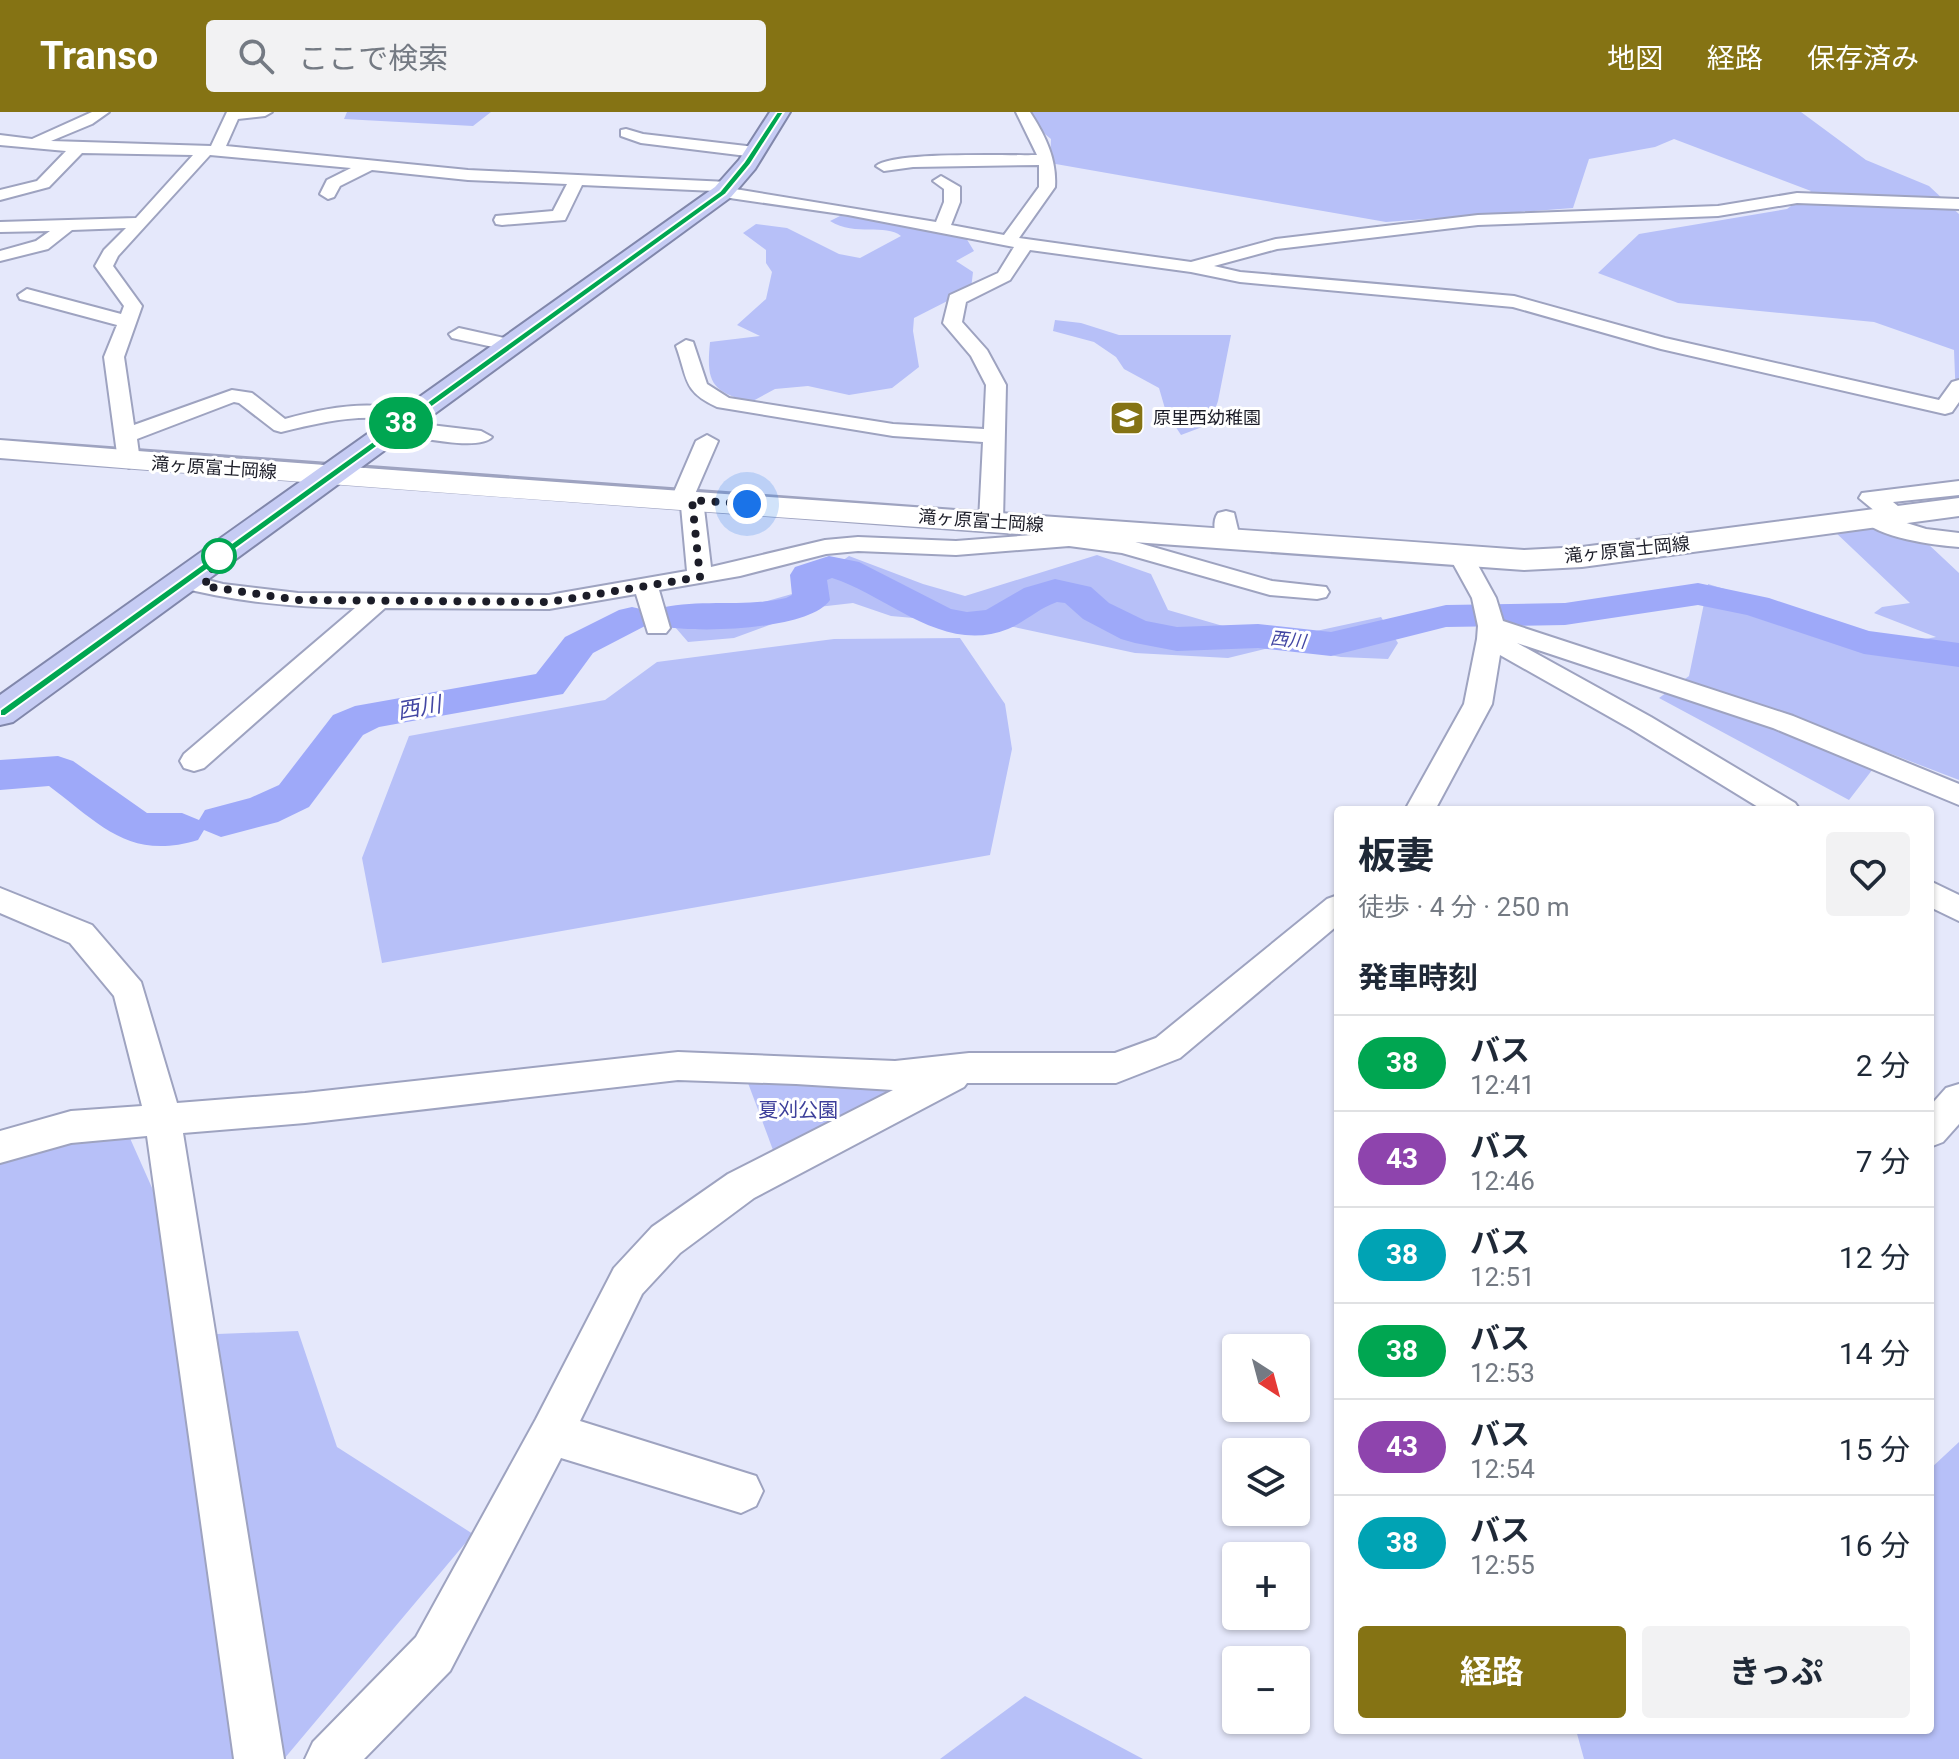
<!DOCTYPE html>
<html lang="ja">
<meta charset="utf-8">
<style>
:root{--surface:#fff;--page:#f2f2f3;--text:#1f2937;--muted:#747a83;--line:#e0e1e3;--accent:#857314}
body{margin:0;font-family:Roboto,"Noto Sans JP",sans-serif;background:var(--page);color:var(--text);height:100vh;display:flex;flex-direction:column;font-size:30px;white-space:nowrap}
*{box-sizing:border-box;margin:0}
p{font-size:26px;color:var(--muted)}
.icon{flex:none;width:44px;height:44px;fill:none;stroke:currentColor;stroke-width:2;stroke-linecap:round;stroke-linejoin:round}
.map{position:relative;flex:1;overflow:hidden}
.details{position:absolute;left:1334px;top:694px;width:600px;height:928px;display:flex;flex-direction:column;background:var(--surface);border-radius:8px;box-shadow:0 2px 6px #0004}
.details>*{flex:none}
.badge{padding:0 16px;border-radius:26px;font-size:28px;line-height:52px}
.needle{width:52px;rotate:144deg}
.fabs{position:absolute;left:1222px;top:1222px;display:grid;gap:16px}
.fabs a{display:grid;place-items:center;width:88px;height:88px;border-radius:8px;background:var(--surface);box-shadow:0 2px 6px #0004;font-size:40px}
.you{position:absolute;width:40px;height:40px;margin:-20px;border:6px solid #fff;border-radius:50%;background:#1a73e8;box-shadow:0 0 0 12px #1a73e833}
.map>.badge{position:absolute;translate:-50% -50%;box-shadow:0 0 0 4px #fff}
h2{padding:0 24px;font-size:30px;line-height:72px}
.round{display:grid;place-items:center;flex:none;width:84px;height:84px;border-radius:8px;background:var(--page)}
.head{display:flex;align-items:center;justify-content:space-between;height:136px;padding:0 24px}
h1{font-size:38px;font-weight:700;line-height:60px}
.primary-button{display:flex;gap:16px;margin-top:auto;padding:16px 24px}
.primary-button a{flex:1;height:92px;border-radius:8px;background:var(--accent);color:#fff;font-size:32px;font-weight:700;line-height:92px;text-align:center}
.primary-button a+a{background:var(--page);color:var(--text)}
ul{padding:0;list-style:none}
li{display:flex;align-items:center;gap:24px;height:96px;padding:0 24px;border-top:2px solid var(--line)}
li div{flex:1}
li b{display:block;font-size:30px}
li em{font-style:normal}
li .badge{min-width:88px;font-weight:700;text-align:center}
header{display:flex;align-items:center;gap:48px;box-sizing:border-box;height:112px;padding:0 40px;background:var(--accent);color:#fff}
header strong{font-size:38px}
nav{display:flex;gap:44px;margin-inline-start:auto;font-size:28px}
.search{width:560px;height:72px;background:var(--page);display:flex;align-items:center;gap:20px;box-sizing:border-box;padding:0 28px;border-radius:8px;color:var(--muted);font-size:30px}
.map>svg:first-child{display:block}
.green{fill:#b7c0f8}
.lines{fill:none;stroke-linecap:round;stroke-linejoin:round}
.river{fill:#9ea9f9;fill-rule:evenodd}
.minor-casing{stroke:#9ea3c0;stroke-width:4}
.secondary-casing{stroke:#9ea3c0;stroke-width:4}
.trunk-casing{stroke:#8187ab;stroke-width:4}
.minor{fill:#fff;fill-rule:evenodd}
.secondary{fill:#fff;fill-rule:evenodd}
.trunk{fill:#c6ccf4;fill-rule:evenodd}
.line{fill:#00a651;stroke:#fff;stroke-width:2}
.walk{stroke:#1c1d28;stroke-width:8;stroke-dasharray:0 14.4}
.stop-dot{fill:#fff;stroke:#00a651;stroke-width:4}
.labels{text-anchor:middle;stroke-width:6;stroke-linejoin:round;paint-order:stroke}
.far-poi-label{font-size:18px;fill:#1c1d28;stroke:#fff;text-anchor:start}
.far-street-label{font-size:18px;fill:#1c1d28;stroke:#fff}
.far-water-label{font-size:18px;font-style:italic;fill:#4347a3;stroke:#fff}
.park-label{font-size:20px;fill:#3d3f9a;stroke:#fff}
.water-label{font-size:22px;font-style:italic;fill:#4347a3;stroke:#fff}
</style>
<header>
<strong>Transo</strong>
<div class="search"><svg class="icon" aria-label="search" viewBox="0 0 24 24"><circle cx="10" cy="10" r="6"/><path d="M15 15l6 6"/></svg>ここで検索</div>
<nav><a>地図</a><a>経路</a><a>保存済み</a></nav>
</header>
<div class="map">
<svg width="1959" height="1647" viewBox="0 0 1959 1647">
<rect width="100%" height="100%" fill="#e5e8fb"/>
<g class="green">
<path d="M347,0H491L473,14L344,7Z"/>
<path d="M1029,0H1801L1866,48L1929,74L1959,102V290L1956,289L1954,238L1874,210L1678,191L1598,161L1639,122L1787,97L1811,79L1674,27L1655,35L1589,47L1573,96L1386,110L1050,51L1051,27L1029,9Z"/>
<path d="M840,104L879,106L966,126L974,139L956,149L973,160L971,177L914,206L913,219L919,255L892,276L849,283L808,274L775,277L751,290C711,280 706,270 710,230L760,224L737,213L766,187L772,160L766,151V138L743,121L756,112L787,116L839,142L860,146L901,124C885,111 856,125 830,109Z"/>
<path d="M1055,208L1081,211L1119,223H1231L1218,289L1210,312L1181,323L1166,300L1159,276L1124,257L1116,245L1094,230L1053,219Z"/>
<path d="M1876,416L1927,431L1959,461V668L1886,640L1849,688L1659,586L1689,564L1708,472L1903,531L1936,525L1874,501L1882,495L1910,491L1834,419Z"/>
<path d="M1097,443L1151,462L1168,498L1254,523L1316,519L1381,505L1398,531L1388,547L1341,545L1277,534L1228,546L1135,541L1014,515L891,504L853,491L818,495L734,526L688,530L675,515L799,480L849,444L923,472L965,484Z"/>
<path d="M960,526L1005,592L1012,637L990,743L382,851L362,746L409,624L605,588L657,550L834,527Z"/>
<path d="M745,963L933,969L776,1046Z"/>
<path d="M125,1015L217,1222L298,1219L337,1335L473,1422L284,1647H0V1048Z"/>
<path d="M1959,1330V1647H1584L1576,1618H1930V1357Z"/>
<path d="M1025,1584L1143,1647H940Z"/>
</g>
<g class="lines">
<path class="river" d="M829,444L859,450L951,497L967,500L986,498L1024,476L1055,467L1091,475L1109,491L1146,509L1177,515L1258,512L1331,520L1446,493L1565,491L1698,471L1769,486L1869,519L1959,531V555L1864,542L1747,503L1698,493L1565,513L1446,515L1331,544L1258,536L1177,539L1135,531L1121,527L1083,507L1065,491L1057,490C1039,496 1025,510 1008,517C943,543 889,484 832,466L827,468L830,488C809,519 690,522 656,513L651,506L645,514L593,541L563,582L379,615L363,623L309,695L278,710L221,725L204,718L198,728C129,749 100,712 49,674L0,678V648L58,644L73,649L147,701H182L199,708L205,698L250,686L279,673L333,603L355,594L536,562L565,525L619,498L632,495L645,498L650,505L656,497C698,486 743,496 786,486L792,483L790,463L795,455Z"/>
<g class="minor-casing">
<g id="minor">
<path d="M92,0H109L92,12L51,29L211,34L227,0H272L265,4L238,7L226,34L468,58L728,70L734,72L735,77L936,110L944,90V77L933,69L941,64L960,75V90L951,113L1004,123L1039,75V53L913,55L884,59L876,54C893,39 1008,44 1037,43L1016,0H1030C1045,23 1057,47 1055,75L1019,126L1191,150L1276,127L1478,103L1718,94L1797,81L1959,87V97L1797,91L1718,104L1478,113L1277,137L1214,154L1240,160L1514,184L1665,226L1939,288L1952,270L1959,268V290L1952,300L1945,302L1661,237L1513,195L1240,170L1191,160L1030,138L1010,168L966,190L962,210L987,238L1006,273L1003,409L999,414H983L979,409L983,330L893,324L717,295C682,279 688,266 676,234L686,228L693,230L707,272L729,286L893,312L984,317L986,273L971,244L943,211L950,183L998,161L1014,135L848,103L723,85L715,79L582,73L565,108L502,113L496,112L494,108L496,104L553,99L567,72L468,68L372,58L340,74L334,85L328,87L320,82L327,68L351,56L210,43L118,144L113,154L142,194L124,245L134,313L232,278L252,281L285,307C331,294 371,288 418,300L421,304L411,310C364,300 326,309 281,320L274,318L239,291L234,290L137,327L140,349L129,356L118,349L104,245L117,213L20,187L18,183L27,177L121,202L124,194L95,154L104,138L126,116L72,118L48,137L0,149V139L36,129L50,119L0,120V110L136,106L193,43L82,41L49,75L0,88V78L37,69L66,39L0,33V23L32,27Z"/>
<path d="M626,17L643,22L755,35L763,40L755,45L641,31L621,24V18Z"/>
<path d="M459,216L518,229L521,233L511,239L452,226L449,222Z"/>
<path d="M397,309L481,319L492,325C479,340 409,324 390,319L386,315L390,311Z"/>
<path d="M707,323L718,329L695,382L703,388L711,455L825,428L858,425L956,429L1058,421L1063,411H1079L1082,422L1132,429L1272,469L1326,475L1329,480L1326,485L1317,487L1270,483L1122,441L1069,434L956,443L858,439L826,442L740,464L659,478L670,516L666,521H648L636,482L549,497L385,496L204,656L194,659L184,656L180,649L184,642L355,496C293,495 235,490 175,474L172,469L175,464L184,462L223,472L298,481L549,483L687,459L681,394L671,387L696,329Z"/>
<path d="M1959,369V383L1893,390L1909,403L1900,409L1926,417L1959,421V435C1934,433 1877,426 1861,406L1865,401L1876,400L1859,386L1862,381Z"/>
<path d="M1226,399L1234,401L1240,426L1236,431H1220C1214,423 1212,409 1218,401Z"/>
<path d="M1462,439L1470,441L1474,446L1496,486L1503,509L1793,604L1959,672V693L1773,616L1517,531L1651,605L1795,691L1800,698H1763L1631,617L1500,543L1492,592L1435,698H1405L1464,592L1477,527L1478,514L1472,486L1450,446L1454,441Z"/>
<path d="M1930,769L1959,783V809L1930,795Z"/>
<path d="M0,776L92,813L141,870L177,991L305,981L678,940L895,949L969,941H1115L1156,926L1327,787L1338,783V813L1180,946L1116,971H967L964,975L754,1086L680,1141L642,1182L580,1309L756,1364L763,1379L756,1394L741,1401L561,1346L450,1559L364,1647H305L313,1630L416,1525L536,1307L614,1156L652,1115L728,1062L893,978L796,972L678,968L305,1011L183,1021L284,1647H234L147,1024L71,1031L0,1051V1019L71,999L142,994L114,884L70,831L0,801Z"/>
<path d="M1959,972V1012L1943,1030L1930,1035V994L1946,976Z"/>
</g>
</g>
<g class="secondary-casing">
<path id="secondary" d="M0,328C508,369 1016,401 1524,438L1582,435L1959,386V404L1582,455L1524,458C1016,421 508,388 0,346Z"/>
</g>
<g class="trunk-casing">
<path id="trunk" d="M770,0H790L755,57L731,85L13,610L0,613V583L715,75L739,48Z"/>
</g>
<use href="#minor" class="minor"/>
<use href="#secondary" class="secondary"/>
<use href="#trunk" class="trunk"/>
</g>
<path class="line" d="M777,0H784L750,53L726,82L5,604H0V598L720,79L744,50Z"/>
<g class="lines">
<path class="walk" d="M219,444L204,474L298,488L549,490L700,465L692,388L747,392"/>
</g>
<defs>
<g id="school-square" transform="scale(1.8)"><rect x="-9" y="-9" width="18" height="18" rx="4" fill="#857314" stroke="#fff"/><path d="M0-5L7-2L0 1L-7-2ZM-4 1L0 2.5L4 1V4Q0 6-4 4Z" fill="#fff"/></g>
</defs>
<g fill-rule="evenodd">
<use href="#school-square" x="1127" y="306"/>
</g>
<circle class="stop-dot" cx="219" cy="444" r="16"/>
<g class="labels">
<g class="far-poi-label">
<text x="1153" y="312">原里西幼稚園</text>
</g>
<g class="far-street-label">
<text transform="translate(214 356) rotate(4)" y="6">滝ヶ原富士岡線</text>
<text transform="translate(981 409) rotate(4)" y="6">滝ヶ原富士岡線</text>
<text transform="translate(1627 438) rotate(-6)" y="6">滝ヶ原富士岡線</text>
</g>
<g class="far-water-label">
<text transform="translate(1288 528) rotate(6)" y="6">西川</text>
</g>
<g class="park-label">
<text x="798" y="1005">夏刈公園</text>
</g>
<g class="water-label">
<text transform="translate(419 595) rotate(-10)" y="8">西川</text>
</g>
</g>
</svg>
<div class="fabs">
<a><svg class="needle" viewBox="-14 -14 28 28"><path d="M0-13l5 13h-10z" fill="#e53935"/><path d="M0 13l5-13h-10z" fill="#747a83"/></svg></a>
<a><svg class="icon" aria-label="layers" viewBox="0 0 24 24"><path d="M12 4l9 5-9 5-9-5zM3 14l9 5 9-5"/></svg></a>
<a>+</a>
<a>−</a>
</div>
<div class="you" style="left:747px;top:392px"></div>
<b class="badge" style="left:401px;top:311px;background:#00a651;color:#fff">38</b>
<section class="details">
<div class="head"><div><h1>板妻</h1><p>徒歩 · 4 分 · 250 m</p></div><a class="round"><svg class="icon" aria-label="heart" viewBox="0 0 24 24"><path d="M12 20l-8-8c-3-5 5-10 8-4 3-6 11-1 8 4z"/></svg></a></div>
<h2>発車時刻</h2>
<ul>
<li><span class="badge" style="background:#00a651;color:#fff">38</span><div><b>バス</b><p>12:41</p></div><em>2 分</em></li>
<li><span class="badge" style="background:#8e44ad;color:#fff">43</span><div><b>バス</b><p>12:46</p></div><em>7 分</em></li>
<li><span class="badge" style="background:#00a3b4;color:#fff">38</span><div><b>バス</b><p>12:51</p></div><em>12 分</em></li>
<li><span class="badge" style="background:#00a651;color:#fff">38</span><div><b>バス</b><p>12:53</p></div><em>14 分</em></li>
<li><span class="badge" style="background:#8e44ad;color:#fff">43</span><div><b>バス</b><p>12:54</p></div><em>15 分</em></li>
<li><span class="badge" style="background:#00a3b4;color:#fff">38</span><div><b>バス</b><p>12:55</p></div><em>16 分</em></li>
</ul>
<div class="primary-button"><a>経路</a><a>きっぷ</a></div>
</section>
</div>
